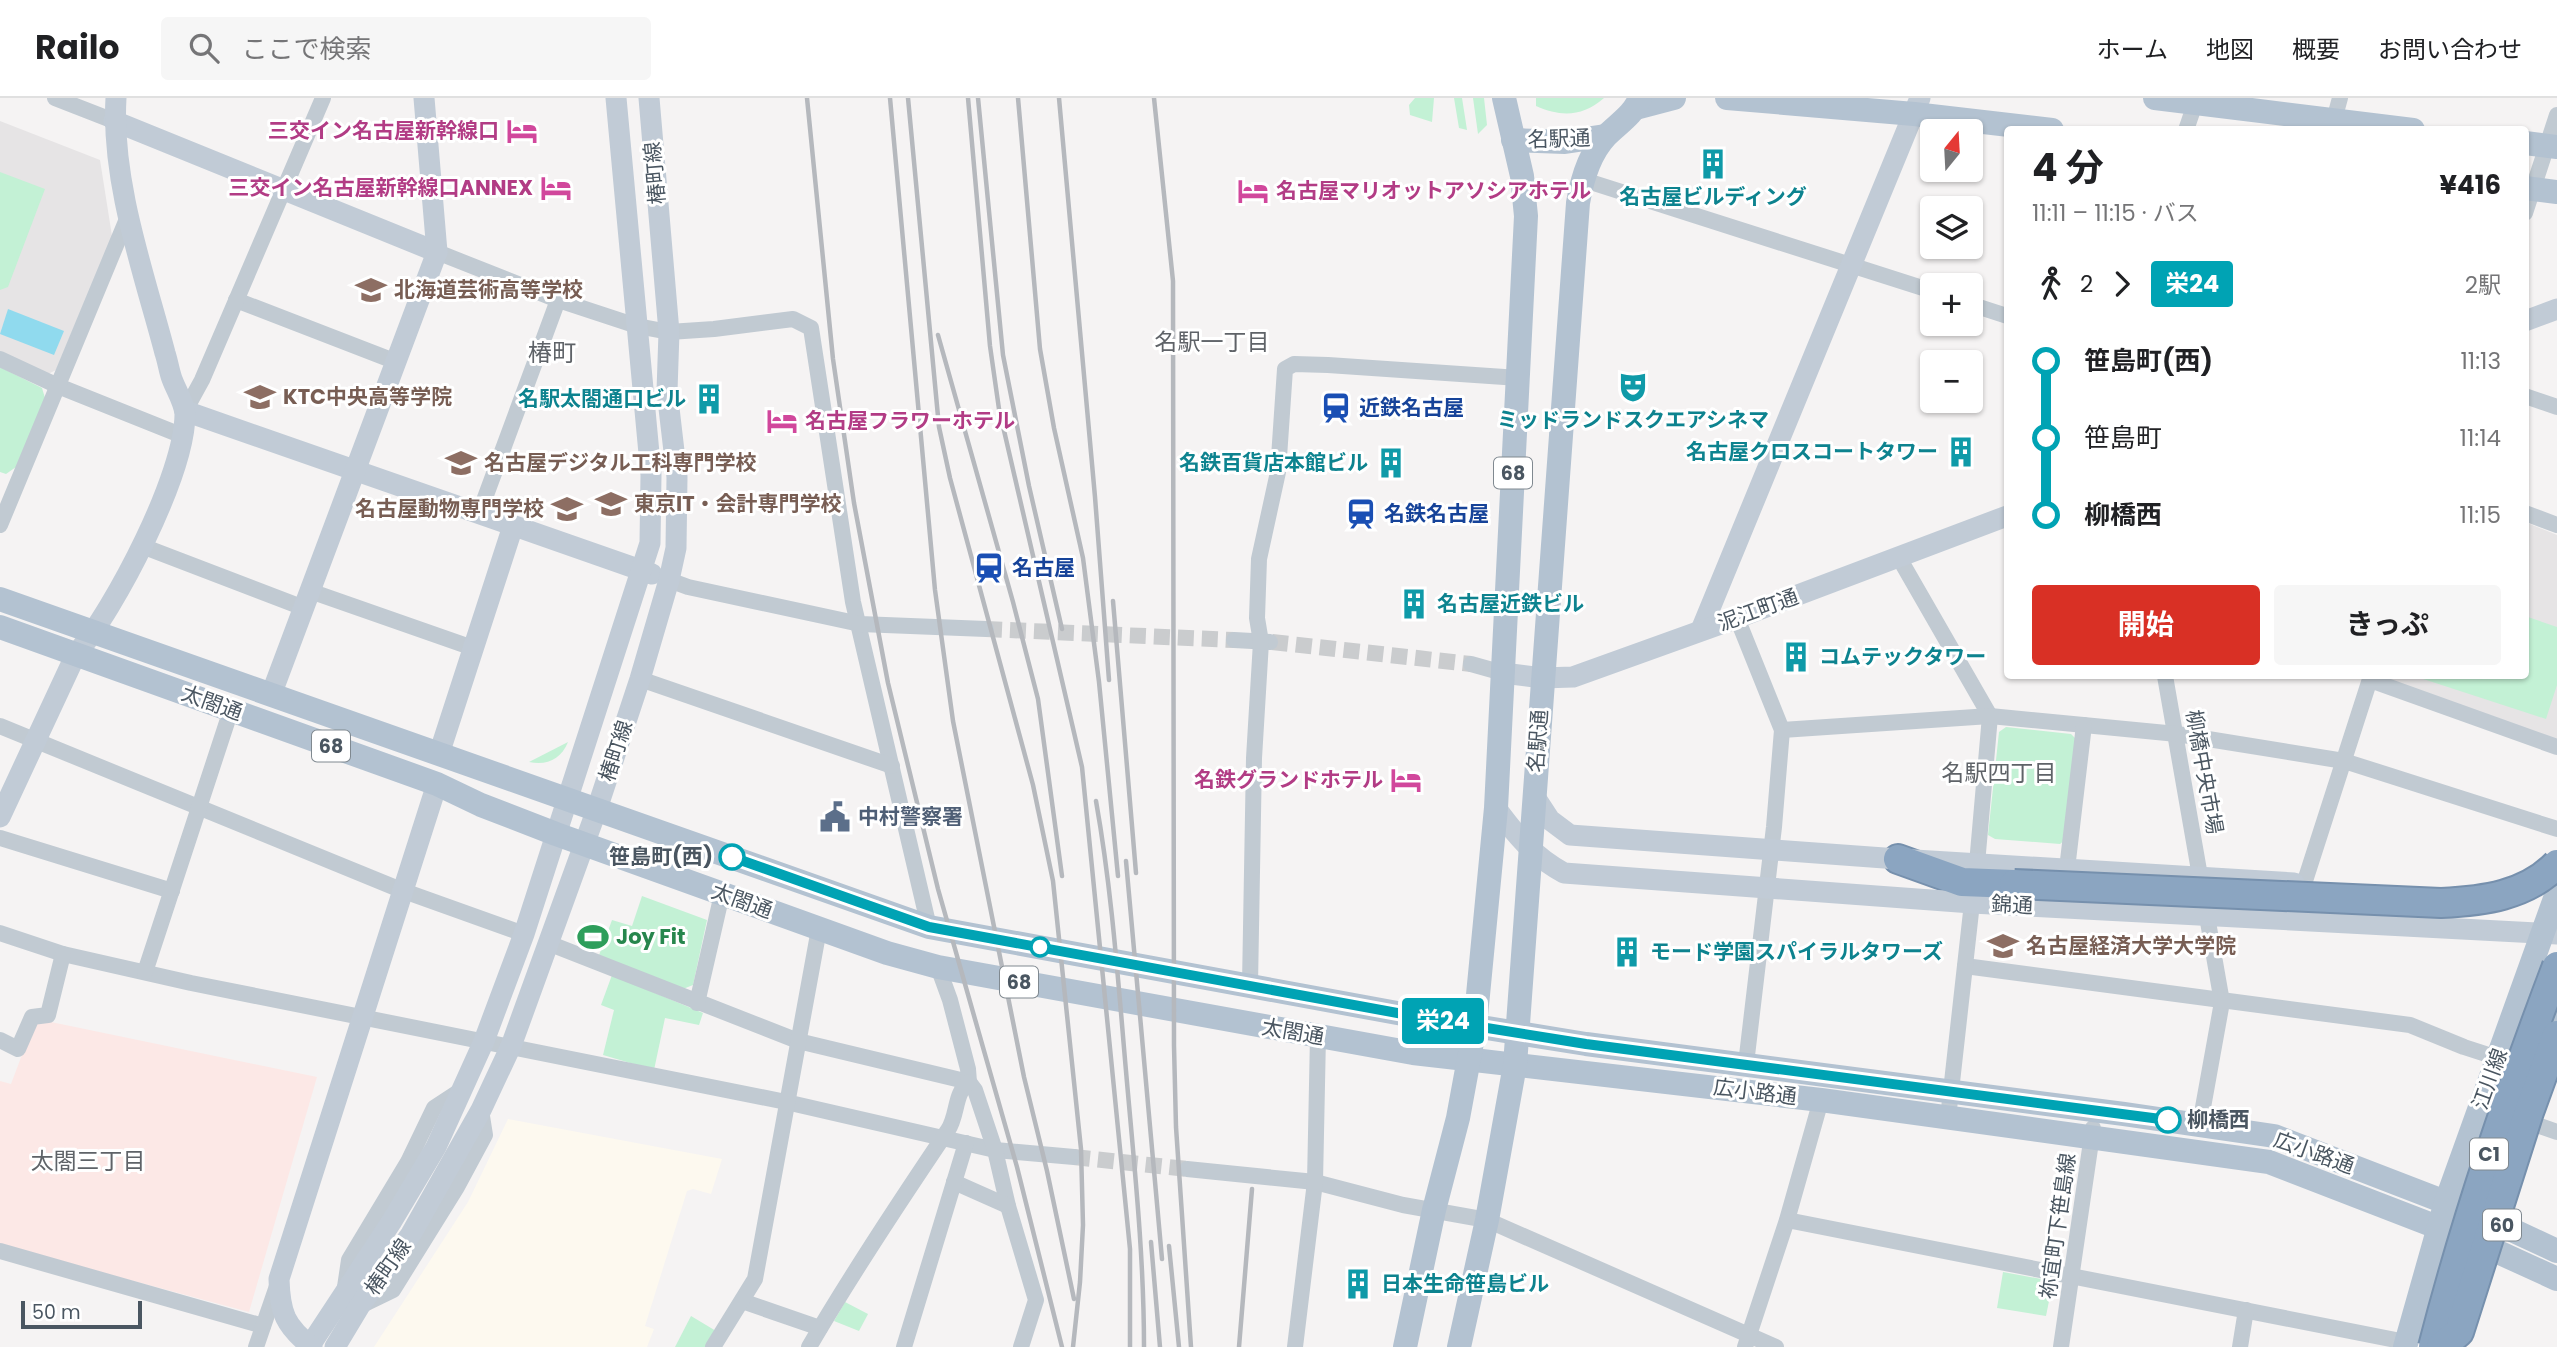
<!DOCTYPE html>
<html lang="ja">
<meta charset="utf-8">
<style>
:root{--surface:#fff;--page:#f6f6f6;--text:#202124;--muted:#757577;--line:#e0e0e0;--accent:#d93025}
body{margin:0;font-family:Poppins,"Noto Sans JP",sans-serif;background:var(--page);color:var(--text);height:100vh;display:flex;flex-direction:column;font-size:26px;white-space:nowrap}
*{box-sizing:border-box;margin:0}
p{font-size:23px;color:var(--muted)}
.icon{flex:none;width:38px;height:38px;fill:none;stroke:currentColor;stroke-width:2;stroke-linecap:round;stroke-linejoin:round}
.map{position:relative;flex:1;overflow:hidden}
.drawer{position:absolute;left:2004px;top:28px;width:525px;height:553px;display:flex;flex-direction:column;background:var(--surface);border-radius:7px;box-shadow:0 2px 5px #0004}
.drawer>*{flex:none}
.badge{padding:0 14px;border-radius:5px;font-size:24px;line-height:46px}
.needle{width:46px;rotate:18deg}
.buttons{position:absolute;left:1920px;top:21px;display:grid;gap:14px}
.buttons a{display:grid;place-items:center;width:63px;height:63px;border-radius:7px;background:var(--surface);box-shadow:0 2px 5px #0004;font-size:35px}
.scale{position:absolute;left:21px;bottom:18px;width:121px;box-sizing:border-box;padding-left:7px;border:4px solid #4a5661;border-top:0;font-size:19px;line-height:24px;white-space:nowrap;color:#4a5661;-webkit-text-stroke:5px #fff;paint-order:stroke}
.map>.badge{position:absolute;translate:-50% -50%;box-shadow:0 0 0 4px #fff}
.legs{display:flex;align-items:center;gap:10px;height:77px;padding:0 28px;font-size:23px}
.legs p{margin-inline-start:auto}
.summary{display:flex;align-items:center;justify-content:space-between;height:119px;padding:0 28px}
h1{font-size:38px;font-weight:700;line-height:52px}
.button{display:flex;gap:14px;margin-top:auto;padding:14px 28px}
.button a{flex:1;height:80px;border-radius:7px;background:var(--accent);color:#fff;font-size:28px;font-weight:700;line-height:80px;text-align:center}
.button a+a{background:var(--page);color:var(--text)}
ul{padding:0 28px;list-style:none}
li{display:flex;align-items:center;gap:24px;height:77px;font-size:26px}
li i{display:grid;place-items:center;width:10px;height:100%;margin:0 9px;background:currentColor}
li i::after{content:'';width:18px;height:18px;margin:-9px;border:5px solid;border-radius:50%;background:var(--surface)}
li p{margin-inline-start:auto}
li:first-child i{background:linear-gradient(#0000 50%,currentColor 0)}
li:last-child i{background:linear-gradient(currentColor 50%,#0000 0)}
header{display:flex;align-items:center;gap:42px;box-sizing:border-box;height:98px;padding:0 35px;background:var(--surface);border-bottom:2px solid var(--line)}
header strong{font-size:33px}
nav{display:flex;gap:38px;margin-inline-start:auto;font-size:24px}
.search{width:490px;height:63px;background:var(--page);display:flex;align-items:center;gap:18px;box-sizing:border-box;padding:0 24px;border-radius:7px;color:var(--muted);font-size:26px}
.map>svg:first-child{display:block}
.commercial{fill:#fdf9ef}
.education{fill:#e6e4e5}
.medical{fill:#fce8e6}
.green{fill:#c3f1d5}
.water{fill:#90daee}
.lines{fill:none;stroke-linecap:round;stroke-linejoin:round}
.street-tunnel{stroke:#caccce;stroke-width:16;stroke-dasharray:16 8;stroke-linecap:butt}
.highway-casing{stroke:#7690ad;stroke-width:32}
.street{stroke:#c1cad2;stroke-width:16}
.secondary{stroke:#c1cbd6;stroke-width:21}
.primary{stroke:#b3c2d1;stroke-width:24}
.highway{stroke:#8ba5c1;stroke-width:28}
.rail{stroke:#b5b8bd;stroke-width:4.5}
.highway-bridge-casing{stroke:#7690ad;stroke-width:32;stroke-linecap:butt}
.highway-bridge{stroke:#8ba5c1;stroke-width:28}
.line-1-casing{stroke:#fff;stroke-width:16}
.line-1{stroke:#00a3b4;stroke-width:10}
.stop-1-dot{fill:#fff;stroke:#00a3b4;stroke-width:3.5}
.labels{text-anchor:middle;stroke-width:6;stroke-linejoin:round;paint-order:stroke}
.shield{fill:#fff;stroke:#808990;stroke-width:2}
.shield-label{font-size:19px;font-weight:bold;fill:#4a5661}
.hotel-label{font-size:21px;font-weight:bold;fill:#b23c85;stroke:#fff;text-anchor:end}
.street-label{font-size:21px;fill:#4a5661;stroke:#fff}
.culture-label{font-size:21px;font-weight:bold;fill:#0d838f;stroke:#fff;text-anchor:start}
.education-label{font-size:21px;font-weight:bold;fill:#785e54;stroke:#fff;text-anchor:start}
.transit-label{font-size:21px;font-weight:bold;fill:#164399;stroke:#fff;text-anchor:start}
.service-label{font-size:21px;font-weight:bold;fill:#4e5e75;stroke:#fff;text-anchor:start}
.stop-label{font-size:21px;font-weight:bold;fill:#4a5661;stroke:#fff;text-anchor:end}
.leisure-label{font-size:21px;font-weight:bold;fill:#27864d;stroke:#fff;text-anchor:start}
.neighbourhood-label{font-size:23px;fill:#5f6368;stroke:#fff}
.quarter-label{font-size:24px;fill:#5f6368;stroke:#fff}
</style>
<header>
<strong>Railo</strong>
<div class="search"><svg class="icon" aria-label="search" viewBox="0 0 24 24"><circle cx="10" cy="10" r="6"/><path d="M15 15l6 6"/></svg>ここで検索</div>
<nav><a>ホーム</a><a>地図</a><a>概要</a><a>お問い合わせ</a></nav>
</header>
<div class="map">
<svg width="2557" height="1249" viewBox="0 0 2557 1249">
<rect width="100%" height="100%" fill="#f5f3f3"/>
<path class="commercial" d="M508,1021L722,1061L711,1096L693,1091L687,1093L645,1228L654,1231L647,1249H374L468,1104Z"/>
<g class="education">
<path d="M0,23L100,62L112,138L56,272L48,276L0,254Z"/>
<path d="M2525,424L2557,437V643L2387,581L2385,578H2525Z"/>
</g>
<path class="medical" d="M51,924L317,979L249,1214L0,1147V983L11,986L34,925Z"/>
<g class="green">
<path d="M1415,0H1434L1432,24L1410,17L1409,7Z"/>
<path d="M1454,0H1462L1467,32L1459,30Z"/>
<path d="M1473,0H1484L1487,27L1478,36Z"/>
<path d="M1536,0H1604C1582,19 1561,19 1536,8Z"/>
<path d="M0,74L45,91L8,189L0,192Z"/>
<path d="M0,269L42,290L45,300L16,369L6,376L0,374Z"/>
<path d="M2525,518L2557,529V587L2546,621L2414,578H2525Z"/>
<path d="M2006,629L2071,636L2076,641L2065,742L2060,746L1995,741L1988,737L1999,634Z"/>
<path d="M568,644C561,661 547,668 529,664Z"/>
<path d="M642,798L707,822L693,887L683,891L598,860L612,822L632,828Z"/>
<path d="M612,877L703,915L699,927L665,920L654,972L603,957L614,912L601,907Z"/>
<path d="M2003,1174L2047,1182L2051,1193L2046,1218L1997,1210Z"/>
<path d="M845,1204L868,1216L859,1233L834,1223Z"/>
<path d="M691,1218L716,1233L705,1249H675Z"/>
</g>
<path class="water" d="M8,211L64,233L54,257L0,236Z"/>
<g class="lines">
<g class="street-tunnel">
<path d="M986,531L1234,542"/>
<path d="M1272,544L1471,566"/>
<path d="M1074,1059L1187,1071"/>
</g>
<g class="highway-casing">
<path id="highway" d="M1898,761L1962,784L2014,786"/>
</g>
<g class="street">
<path d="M55,0L114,23"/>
<path d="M2334,22L2340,0"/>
<path d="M2186,32L2197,0"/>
<path d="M1581,81L1932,193"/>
<path d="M2525,115L2557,17"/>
<path d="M437,154L558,202L637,228L669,234L714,231L793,221L811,230L853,504L929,829"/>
<path d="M236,202L394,263"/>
<path d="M1970,206L2007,218"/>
<path d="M0,261L58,288L183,338"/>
<path d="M2525,298L2557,309"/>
<path d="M185,313L202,282L323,0"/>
<path d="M2525,415L2557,427"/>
<path d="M479,416L558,202"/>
<path d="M0,427L129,116"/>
<path d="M142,448L304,510"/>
<path d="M1898,458L1990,618L1977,766"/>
<path d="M669,482L688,489L860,526L986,531"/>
<path d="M310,493L473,550"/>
<path d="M1737,520L1782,632L1774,729L1746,966"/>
<path d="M1234,542L1270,544"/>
<path d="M1471,566L1503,575"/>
<path d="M2165,578L2222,904L2200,1026"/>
<path d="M640,581L892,668"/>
<path d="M2370,582L2557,649"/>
<path d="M0,628L401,792L524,836"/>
<path d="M1782,632L1990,618L2177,636L2344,663L2557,731"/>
<path d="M0,740L172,793"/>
<path d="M2067,771L2084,627"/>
<path d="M2304,786L2371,578"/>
<path d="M0,835L63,856L191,885L786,1004L995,1052L1074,1059"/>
<path d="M548,845L798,943L969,984"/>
<path d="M1965,868L2410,927L2464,949L2498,960"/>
<path d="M938,869L950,902L968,971L969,984L975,992L995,1052L1008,1108L1036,1202L1021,1249"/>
<path d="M145,874L231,612"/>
<path d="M1250,887L1254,660L1261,544L1257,520L1259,461L1278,374L1285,271L1294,266L1328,267L1519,280"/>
<path d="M697,905L722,796"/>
<path d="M0,942L18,951L32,919L48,917L63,856"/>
<path d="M1948,1020L1972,805"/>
<path d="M2520,1021L2557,1034"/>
<path d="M1187,1071L1315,1084L1403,1107L1487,1122L1776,1249"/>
<path d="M954,1084L1008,1108"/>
<path d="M1787,1122L2406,1244"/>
<path d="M0,1153L263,1228"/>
<path d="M345,1189L349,1162L408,1064L434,1010L463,991"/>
<path d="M742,1203L820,1230"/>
<path d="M360,1208L393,1192L457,1089L485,1037L481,1012"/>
<path d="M256,1249L277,1188"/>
<path d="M713,1249L755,1181L819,831"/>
<path d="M809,1249C852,1175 900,1103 948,1032C958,1017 954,995 969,984"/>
<path d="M904,1249L966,1045"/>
<path d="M1295,1249L1315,1084L1318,938"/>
<path d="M1745,1249L1787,1122L1821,1002"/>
<path d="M2061,1249L2093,1030"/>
<path d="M2240,1249L2246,1212"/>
</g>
<g class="secondary">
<path d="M114,23L437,154"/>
<path d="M2525,223L2557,211"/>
<path d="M185,313L652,476"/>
<path d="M1701,532L1920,0"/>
<path d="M1503,575L1542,580L1573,579L1737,520L2007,418"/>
<path d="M271,597L437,154L424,0"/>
<path d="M439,656L513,428"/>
<path d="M1535,699L1550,722L1570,737L1898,761L2294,785"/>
<path d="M1496,710C1515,736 1534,759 1564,775L1972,805L2557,836"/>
<path d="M0,719L76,556C115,511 185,376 185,316C184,304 176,292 172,281C169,273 168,264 165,255C144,175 111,84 116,0"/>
<path d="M309,1249L392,1123L436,1049L484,943L524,836L650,445L651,377L616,0"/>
<path d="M312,1249C285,1228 280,1215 279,1181L437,686"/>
<path d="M335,1249L359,1209L411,1136L481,1012L511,948L597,711L640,581L669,482L676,450L677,379L667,293L669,234L649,0"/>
</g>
<g class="primary">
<path d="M1727,0L1914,16L2052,32"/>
<path d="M2155,0L2413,32"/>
<path d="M1636,10L1674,0"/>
<path d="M1513,42L1565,44L1605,38"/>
<path d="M2525,45L2557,49"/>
<path d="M2525,90L2557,94"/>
<path d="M0,501L929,829L1419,919L1586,946L2124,1016L2274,1038L2484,1119L2557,1153"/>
<path d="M0,529L437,686L481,707L556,736L887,855L938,869L1413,955L1821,1002L2269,1064L2476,1144L2557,1181"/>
<path d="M2540,955L2557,908"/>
<path d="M1405,1249L1434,1112L1458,1020L1475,928L1496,710L1526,118L1522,78L1504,0"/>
<path d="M1459,1249L1487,1122L1515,967L1578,105C1582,81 1589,56 1606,38C1619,25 1633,17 1640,0"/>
<path d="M2405,1249L2446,1104L2557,795"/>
</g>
<use href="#highway" class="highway"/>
<g class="rail">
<path d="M807,0L833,261L854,405L888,585L938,791L1017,1069L1062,1249"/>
<path d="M890,0L935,492L953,623L1024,979L1047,1073L1074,1201"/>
<path d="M908,0L939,329L950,380L1033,687L1053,783L1081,1051L1083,1127L1080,1184L1073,1249"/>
<path d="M968,0L990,248L999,311L1082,669L1130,1151V1249"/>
<path d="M978,0L1003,257L1029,388L1062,531"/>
<path d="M1018,0L1040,251L1054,330L1083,460L1099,584L1118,778"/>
<path d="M1059,0L1095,399L1109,582"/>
<path d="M1154,0L1173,183L1174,948L1176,1029L1191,1249"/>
<path d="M938,237L1013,504L1038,601L1062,778"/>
<path d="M1113,503L1136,775"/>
<path d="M1096,703C1112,793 1118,882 1126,973C1134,1065 1144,1156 1144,1249"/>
<path d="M1126,763L1162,1161"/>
<path d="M1151,1144L1160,1249"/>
<path d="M1169,1148L1179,1249"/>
<path d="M1239,1249L1252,1091"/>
</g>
<g class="highway-bridge-casing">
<g id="highway-bridge">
<path d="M2014,786L2441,805C2483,803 2526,798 2557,766"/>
<path d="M2433,1249C2467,1117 2509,995 2557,868"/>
<path d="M2441,1249L2459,1234L2529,1014L2557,937"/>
</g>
</g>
<use href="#highway-bridge" class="highway-bridge"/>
</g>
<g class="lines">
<g class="line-1-casing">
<path id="line-1" d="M732,759L929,829L1419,919L1586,946L2168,1022"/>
</g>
<use href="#line-1" class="line-1"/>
</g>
<defs>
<g id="hotel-bare" transform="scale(2.415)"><path d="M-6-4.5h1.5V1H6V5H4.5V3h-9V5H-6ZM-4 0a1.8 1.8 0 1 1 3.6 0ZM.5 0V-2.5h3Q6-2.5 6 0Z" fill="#d1479c" stroke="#fff" stroke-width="2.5" paint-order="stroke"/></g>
<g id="building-bare" transform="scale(2.415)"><path d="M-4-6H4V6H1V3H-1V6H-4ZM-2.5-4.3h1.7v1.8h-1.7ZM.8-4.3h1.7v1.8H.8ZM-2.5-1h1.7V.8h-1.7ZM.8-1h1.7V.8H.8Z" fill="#0f9aa8" stroke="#fff" stroke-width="2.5" paint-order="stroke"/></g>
<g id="university-bare" transform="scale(2.415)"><path d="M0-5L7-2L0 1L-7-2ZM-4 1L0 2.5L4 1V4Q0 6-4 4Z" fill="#8d6e63" stroke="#fff" stroke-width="2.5" paint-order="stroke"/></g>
<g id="theatre-bare" transform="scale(2.415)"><path d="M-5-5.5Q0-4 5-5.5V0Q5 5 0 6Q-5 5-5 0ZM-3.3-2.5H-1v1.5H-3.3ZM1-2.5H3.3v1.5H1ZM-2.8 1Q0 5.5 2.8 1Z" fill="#0f9aa8" stroke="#fff" stroke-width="2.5" paint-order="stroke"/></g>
<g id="station-bare" transform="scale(2.415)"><path d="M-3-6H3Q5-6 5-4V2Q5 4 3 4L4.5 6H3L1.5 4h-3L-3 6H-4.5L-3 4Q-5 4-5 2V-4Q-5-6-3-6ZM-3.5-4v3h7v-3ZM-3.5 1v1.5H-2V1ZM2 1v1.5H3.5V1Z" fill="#1a4fb4" stroke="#fff" stroke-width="2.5" paint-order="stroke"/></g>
<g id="civic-bare" transform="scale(2.415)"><path d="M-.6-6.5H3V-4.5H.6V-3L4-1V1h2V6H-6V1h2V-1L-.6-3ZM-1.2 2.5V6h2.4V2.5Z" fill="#5c6f8a" stroke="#fff" stroke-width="2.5" paint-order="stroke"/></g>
<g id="stadium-bare" transform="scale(2.415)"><path d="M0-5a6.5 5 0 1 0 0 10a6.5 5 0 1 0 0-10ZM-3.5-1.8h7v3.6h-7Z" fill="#2e9e5b" stroke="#fff" stroke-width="2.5" paint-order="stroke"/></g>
</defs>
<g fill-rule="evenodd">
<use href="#hotel-bare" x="522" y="33"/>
<use href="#building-bare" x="1713" y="66"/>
<use href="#hotel-bare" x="556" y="90"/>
<use href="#hotel-bare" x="1253" y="93"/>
<use href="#university-bare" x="371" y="192"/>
<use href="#theatre-bare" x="1633" y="289"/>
<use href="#university-bare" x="260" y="299"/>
<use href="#building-bare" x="709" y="301"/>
<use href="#station-bare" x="1336" y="310"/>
<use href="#hotel-bare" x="782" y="323"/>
<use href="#building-bare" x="1961" y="354"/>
<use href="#university-bare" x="461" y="365"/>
<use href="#building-bare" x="1391" y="365"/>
<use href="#university-bare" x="611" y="406"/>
<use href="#university-bare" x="567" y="411"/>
<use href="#station-bare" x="1361" y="416"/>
<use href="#station-bare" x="989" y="470"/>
<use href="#building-bare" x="1414" y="506"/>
<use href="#building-bare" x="1796" y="559"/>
<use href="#hotel-bare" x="1406" y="682"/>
<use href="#civic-bare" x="835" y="719"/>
<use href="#stadium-bare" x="593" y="839"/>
<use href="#university-bare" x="2003" y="848"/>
<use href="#building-bare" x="1627" y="854"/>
<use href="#building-bare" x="1358" y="1186"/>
</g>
<g class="stop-1-dot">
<circle cx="732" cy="759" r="12"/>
<circle cx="1040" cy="849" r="9"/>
<circle cx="2168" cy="1022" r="12"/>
</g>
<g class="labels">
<g class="shield">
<rect x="1494" y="359.5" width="38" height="31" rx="5"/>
<rect x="312" y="632.5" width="38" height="31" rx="5"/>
<rect x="1000" y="868.5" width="38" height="31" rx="5"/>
<rect x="2470" y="1040.5" width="38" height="31" rx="5"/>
<rect x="2483" y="1111.5" width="38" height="31" rx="5"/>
</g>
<g class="shield-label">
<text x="1513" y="382">68</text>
<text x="331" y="655">68</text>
<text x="1019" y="891">68</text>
<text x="2489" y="1063">C1</text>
<text x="2502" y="1134">60</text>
</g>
<g class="hotel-label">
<text x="499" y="40">三交イン名古屋新幹線口</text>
<text x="533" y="97">三交イン名古屋新幹線口ANNEX</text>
<text x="1276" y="100" text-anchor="start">名古屋マリオットアソシアホテル</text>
<text x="805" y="330" text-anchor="start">名古屋フラワーホテル</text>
<text x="1383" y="689">名鉄グランドホテル</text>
</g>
<g class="street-label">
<text transform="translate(1559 41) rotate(-2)" y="7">名駅通</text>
<text transform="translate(655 75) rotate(-95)" y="7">椿町線</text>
<text transform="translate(1758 512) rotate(-20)" y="7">泥江町通</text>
<text transform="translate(212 605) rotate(20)" y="7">太閤通</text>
<text transform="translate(1538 643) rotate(-86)" y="7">名駅通</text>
<text transform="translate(616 653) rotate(-72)" y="7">椿町線</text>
<text transform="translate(2204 674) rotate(80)" y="7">柳橋中央市場</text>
<text transform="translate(742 803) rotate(20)" y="7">太閤通</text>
<text transform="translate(2012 807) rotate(3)" y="7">錦通</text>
<text transform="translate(1293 934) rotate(10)" y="7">太閤通</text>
<text transform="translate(2490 981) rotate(-70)" y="7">江川線</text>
<text transform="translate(1755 994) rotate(7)" y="7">広小路通</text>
<text transform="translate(2314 1055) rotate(20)" y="7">広小路通</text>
<text transform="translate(2058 1128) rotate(-82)" y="7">祢宜町下笹島線</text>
<text transform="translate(388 1169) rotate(-55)" y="7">椿町線</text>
</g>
<g class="culture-label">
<text x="1713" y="106" text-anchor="middle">名古屋ビルディング</text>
<text x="686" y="308" text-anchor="end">名駅太閤通口ビル</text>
<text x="1633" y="329" text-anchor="middle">ミッドランドスクエアシネマ</text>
<text x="1938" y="361" text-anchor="end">名古屋クロスコートタワー</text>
<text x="1368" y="372" text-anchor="end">名鉄百貨店本館ビル</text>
<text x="1437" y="513">名古屋近鉄ビル</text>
<text x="1819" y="566">コムテックタワー</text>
<text x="1650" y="861">モード学園スパイラルタワーズ</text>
<text x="1381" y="1193">日本生命笹島ビル</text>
</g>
<g class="education-label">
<text x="394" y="199">北海道芸術高等学校</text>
<text x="283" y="306">KTC中央高等学院</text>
<text x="484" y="372">名古屋デジタル工科専門学校</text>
<text x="634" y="413">東京IT・会計専門学校</text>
<text x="544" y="418" text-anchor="end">名古屋動物専門学校</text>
<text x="2026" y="855">名古屋経済大学大学院</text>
</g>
<g class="transit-label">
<text x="1359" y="317">近鉄名古屋</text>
<text x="1384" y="423">名鉄名古屋</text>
<text x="1012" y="477">名古屋</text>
</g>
<g class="service-label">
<text x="858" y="726">中村警察署</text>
</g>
<g class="stop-label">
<text x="713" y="766">笹島町(西)</text>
<text x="2187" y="1029" text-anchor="start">柳橋西</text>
</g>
<g class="leisure-label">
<text x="616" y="846">Joy Fit</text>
</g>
<g class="neighbourhood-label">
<text x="1212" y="252">名駅一丁目</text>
<text x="1999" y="683">名駅四丁目</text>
<text x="88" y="1071">太閤三丁目</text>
</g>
<g class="quarter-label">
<text x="552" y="263">椿町</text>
</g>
</g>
</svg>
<div class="buttons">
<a><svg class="needle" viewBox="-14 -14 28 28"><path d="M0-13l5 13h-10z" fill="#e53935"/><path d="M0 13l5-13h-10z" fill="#757577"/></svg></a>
<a><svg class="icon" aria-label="layers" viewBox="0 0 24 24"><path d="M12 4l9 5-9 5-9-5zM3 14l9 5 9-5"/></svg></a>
<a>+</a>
<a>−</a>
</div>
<div class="scale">50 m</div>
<b class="badge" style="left:1443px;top:923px;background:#00a3b4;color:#fff">栄24</b>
<section class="drawer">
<div class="summary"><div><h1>4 分</h1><p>11:11 – 11:15 · バス</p></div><b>¥416</b></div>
<div class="legs"><svg class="icon" aria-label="walk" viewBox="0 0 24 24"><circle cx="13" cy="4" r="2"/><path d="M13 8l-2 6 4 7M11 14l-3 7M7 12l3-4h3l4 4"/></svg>2<svg class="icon" aria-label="forward" viewBox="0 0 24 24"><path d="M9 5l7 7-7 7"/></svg><b class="badge" style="background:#00a3b4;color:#fff">栄24</b><p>2駅</p></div>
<ul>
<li><i style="color:#00a3b4"></i><b>笹島町(西)</b><p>11:13</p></li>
<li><i style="color:#00a3b4"></i><span>笹島町</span><p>11:14</p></li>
<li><i style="color:#00a3b4"></i><b>柳橋西</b><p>11:15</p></li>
</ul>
<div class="button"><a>開始</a><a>きっぷ</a></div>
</section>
</div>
